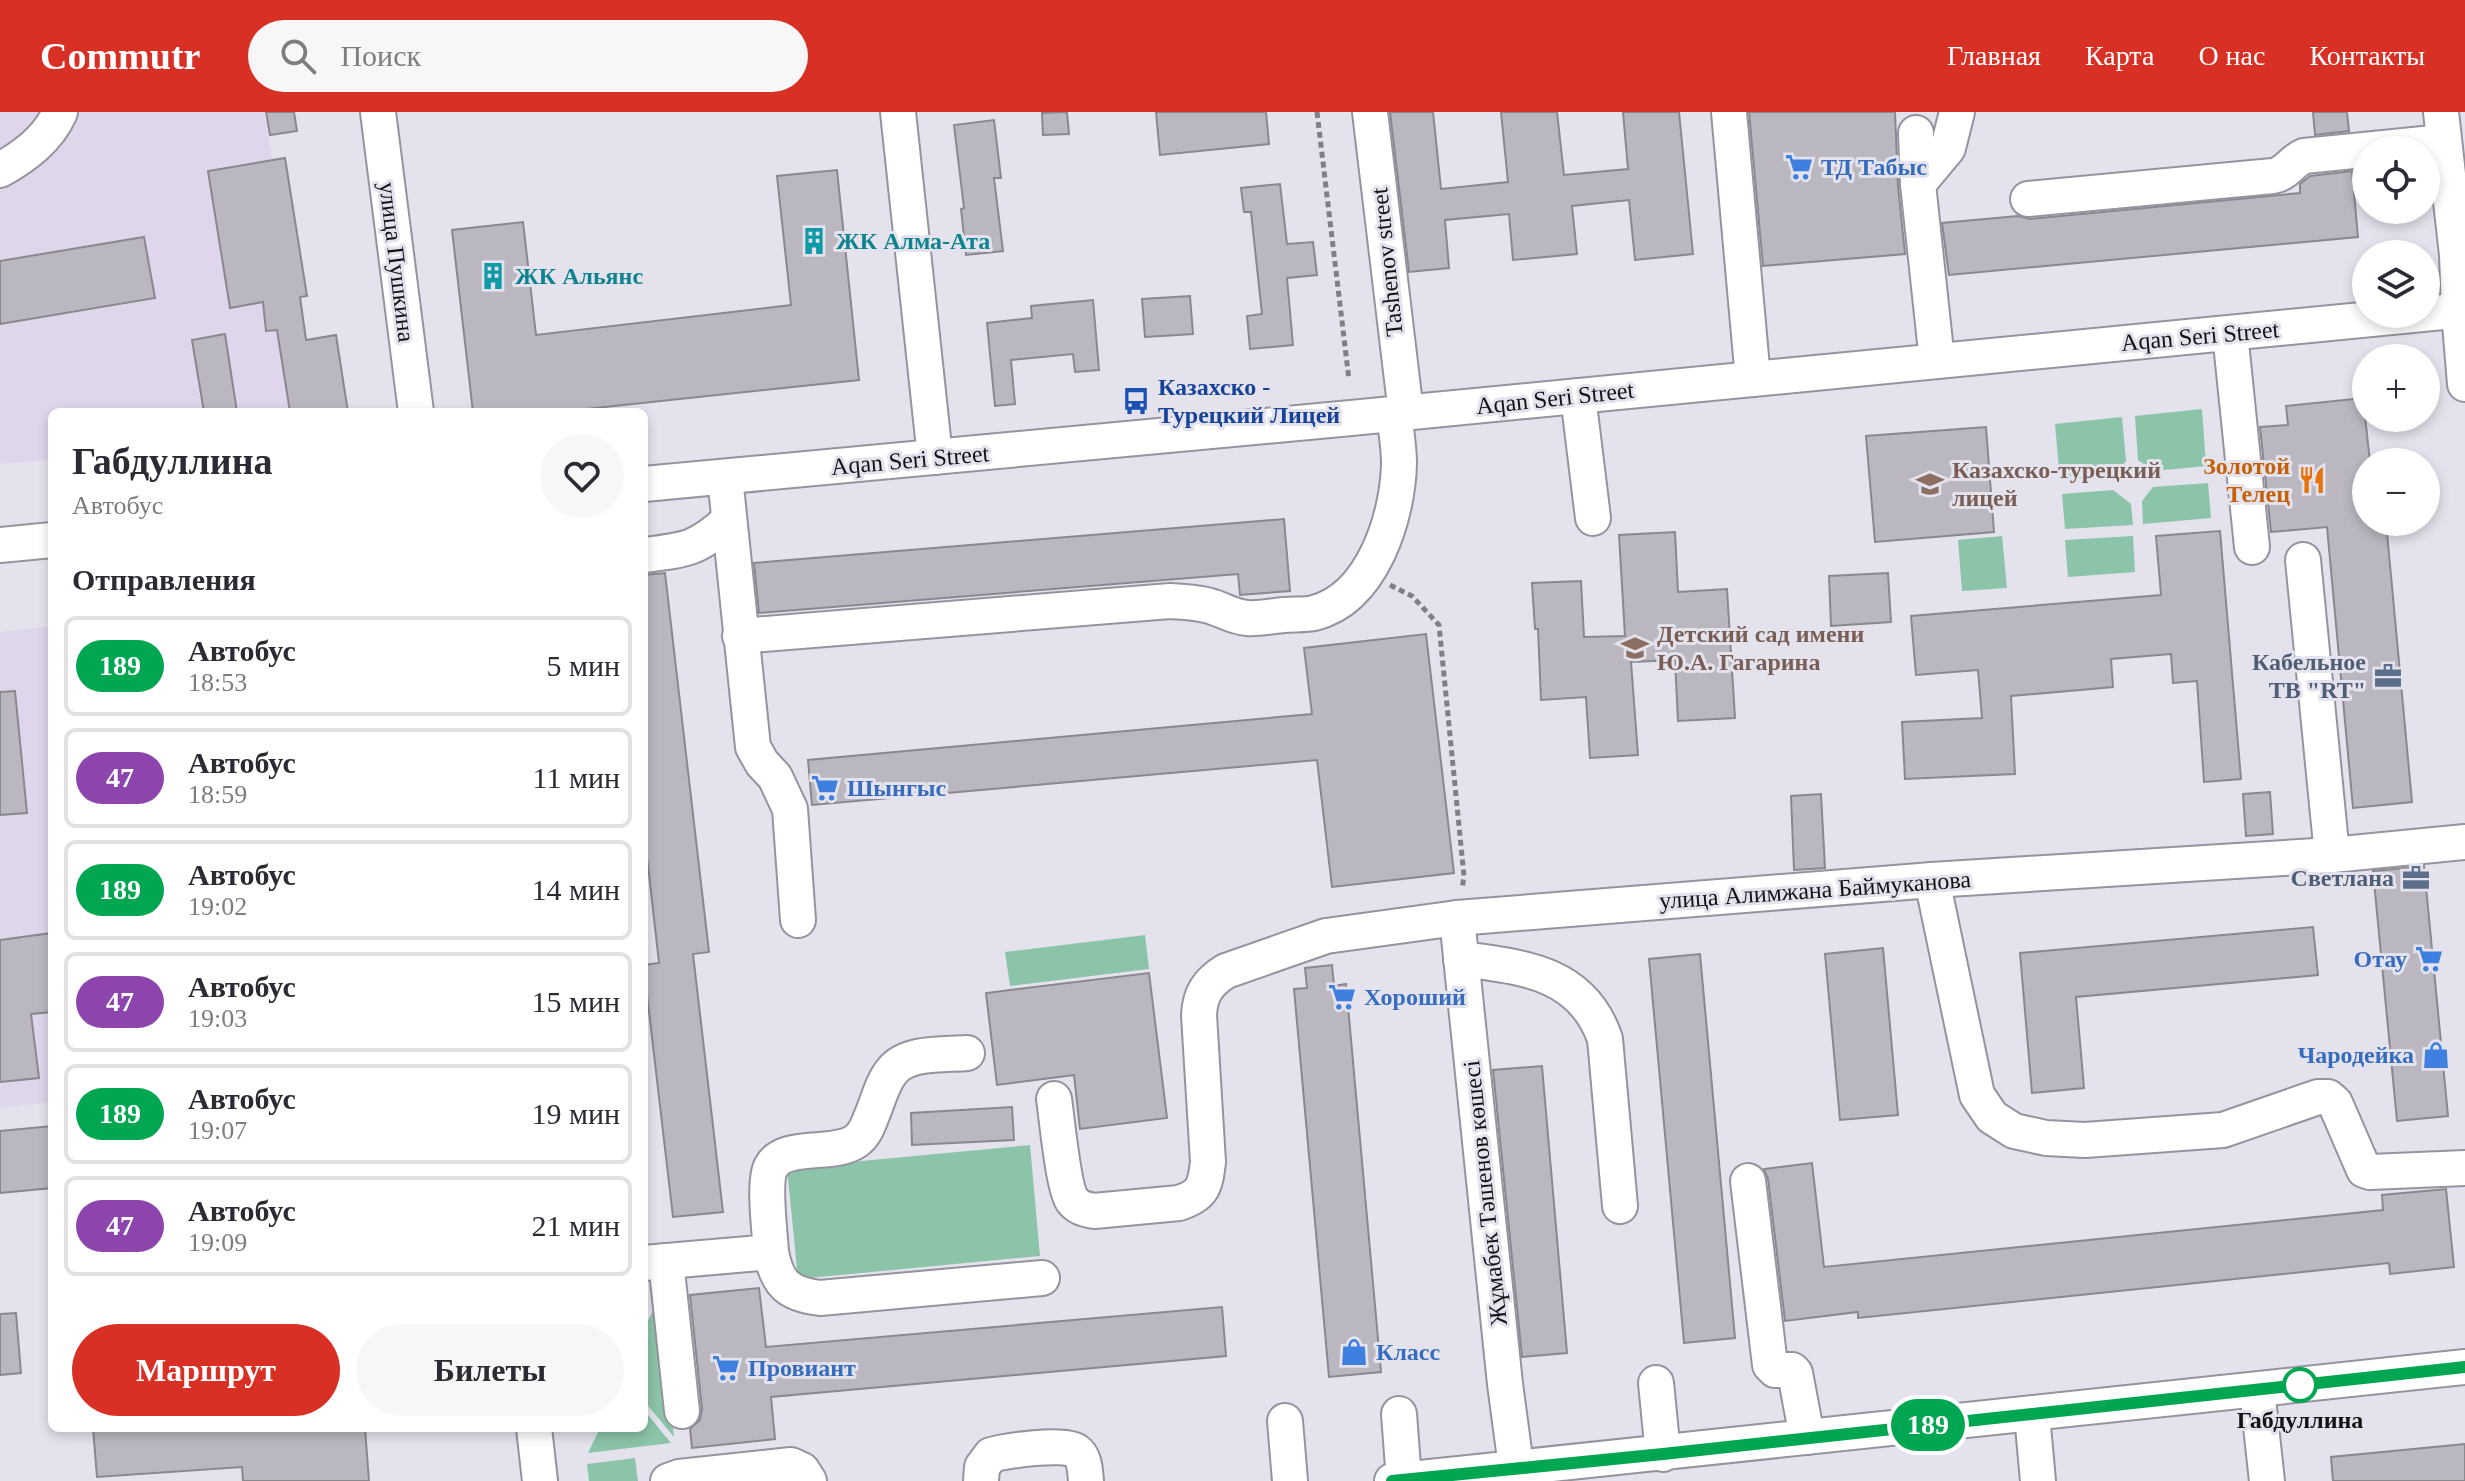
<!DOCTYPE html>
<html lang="ru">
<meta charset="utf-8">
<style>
:root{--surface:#fff;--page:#f7f7f7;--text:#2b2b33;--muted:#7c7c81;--line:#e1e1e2;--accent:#d93025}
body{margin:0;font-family:"Times New Roman",serif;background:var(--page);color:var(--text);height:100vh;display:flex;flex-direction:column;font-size:30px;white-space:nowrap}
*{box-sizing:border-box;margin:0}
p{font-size:26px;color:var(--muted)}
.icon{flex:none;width:44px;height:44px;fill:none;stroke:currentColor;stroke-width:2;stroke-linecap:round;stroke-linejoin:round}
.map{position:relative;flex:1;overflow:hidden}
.panel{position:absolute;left:48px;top:296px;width:600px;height:1024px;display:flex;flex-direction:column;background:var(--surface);border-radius:12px;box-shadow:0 4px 12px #0003}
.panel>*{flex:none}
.badge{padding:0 16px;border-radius:26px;font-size:28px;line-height:52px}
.buttons{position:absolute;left:2352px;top:24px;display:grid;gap:16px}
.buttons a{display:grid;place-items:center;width:88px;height:88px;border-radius:50%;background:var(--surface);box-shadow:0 4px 12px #0003;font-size:40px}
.map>.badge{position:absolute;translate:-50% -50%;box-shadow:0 0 0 4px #fff}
h2{padding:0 24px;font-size:30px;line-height:72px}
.round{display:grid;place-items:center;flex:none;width:84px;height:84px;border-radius:42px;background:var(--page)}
.summary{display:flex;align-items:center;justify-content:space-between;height:136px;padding:0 24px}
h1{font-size:38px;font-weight:700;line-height:60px}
.cta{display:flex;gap:16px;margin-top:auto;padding:16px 24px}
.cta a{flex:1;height:92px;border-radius:48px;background:var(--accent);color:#fff;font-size:32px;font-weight:700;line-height:92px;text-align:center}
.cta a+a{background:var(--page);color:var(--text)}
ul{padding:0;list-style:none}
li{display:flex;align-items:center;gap:24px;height:100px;margin:0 16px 12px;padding:0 8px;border:4px solid var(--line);border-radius:12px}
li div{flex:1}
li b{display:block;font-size:30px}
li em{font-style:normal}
li .badge{min-width:88px;font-weight:700;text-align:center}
header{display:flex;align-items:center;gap:48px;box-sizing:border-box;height:112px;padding:0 40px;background:var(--accent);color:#fff}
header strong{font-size:38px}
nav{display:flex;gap:44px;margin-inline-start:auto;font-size:28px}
.search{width:560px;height:72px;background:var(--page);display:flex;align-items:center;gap:20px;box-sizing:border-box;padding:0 28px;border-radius:44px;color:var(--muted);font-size:30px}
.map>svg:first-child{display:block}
.industrial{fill:#dfd6eb}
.green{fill:#8bc4a9}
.building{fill:#bbb7c0;stroke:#8a878f;stroke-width:2}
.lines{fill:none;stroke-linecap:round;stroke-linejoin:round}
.minor-casing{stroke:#95949e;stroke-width:38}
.path{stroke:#807f86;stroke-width:5;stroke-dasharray:6 4;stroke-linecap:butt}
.minor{stroke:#fff;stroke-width:34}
.line-casing{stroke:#fff;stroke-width:18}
.line{stroke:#00a651;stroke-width:12}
.stop-dot{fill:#fff;stroke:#00a651;stroke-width:4}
.labels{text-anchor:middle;stroke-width:6;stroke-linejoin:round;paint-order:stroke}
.shop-label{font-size:24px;font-weight:bold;fill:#366cbe;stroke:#e4e3ed;text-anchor:start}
.culture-label{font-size:24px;font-weight:bold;fill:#0d838f;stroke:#e4e3ed;text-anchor:start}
.street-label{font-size:24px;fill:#131316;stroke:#e4e3ed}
.transit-label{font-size:24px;font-weight:bold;fill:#164399;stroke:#e4e3ed;text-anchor:start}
.food-label{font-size:24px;font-weight:bold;fill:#c56008;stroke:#e4e3ed;text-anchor:end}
.education-label{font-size:24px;font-weight:bold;fill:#785e54;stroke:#e4e3ed;text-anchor:start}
.service-label{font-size:24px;font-weight:bold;fill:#4e5e75;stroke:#e4e3ed;text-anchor:end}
.stop-label{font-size:24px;font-weight:bold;fill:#131316;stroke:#e4e3ed}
</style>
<header>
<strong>Commutr</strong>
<div class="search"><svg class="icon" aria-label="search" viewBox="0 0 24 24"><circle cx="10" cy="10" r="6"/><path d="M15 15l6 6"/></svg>Поиск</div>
<nav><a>Главная</a><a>Карта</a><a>О нас</a><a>Контакты</a></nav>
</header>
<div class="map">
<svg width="2465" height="1369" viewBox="0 0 2465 1369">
<rect width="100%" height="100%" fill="#e4e3ed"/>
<g class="industrial">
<path d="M0,0H264L316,300H52V348L0,352Z"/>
<path d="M52,514V990L0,996V520Z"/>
</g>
<g class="green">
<path d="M2202,297L2206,354L2154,359L2138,348L2135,304Z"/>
<path d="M2122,305L2126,349L2115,363L2060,369L2055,312Z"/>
<path d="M2208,371L2211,406L2143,412L2142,389L2153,375Z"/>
<path d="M2113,378L2131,392L2133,413L2065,417L2062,382Z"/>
<path d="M2002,424L2007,476L1962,479L1958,428Z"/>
<path d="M2133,424L2135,460L2068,465L2065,428Z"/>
<path d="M1145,823L1149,857L1010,874L1005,840Z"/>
<path d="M1030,1033L1040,1144L798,1167L787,1056Z"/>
<path d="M658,1188L674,1325L644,1289V1217Z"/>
<path d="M644,1298L671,1331L588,1341L600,1316H644Z"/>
<path d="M635,1346L638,1369H589L587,1352Z"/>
</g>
<g class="building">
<path d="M266,0H294L297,19L270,23Z"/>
<path d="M1067,0L1069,22L1043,23L1042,1Z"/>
<path d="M1156,0H1266L1269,32L1160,43Z"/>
<path d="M1390,0H1433L1441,77L1508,70L1501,0H1557L1564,63L1628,57L1623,0H1679L1693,142L1635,148L1629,88L1572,94L1577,142L1513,148L1509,102L1445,108L1449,156L1409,160Z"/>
<path d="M1749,0H1895L1898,74L1905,142L1763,154Z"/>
<path d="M2313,0H2347L2349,19L2315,23Z"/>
<path d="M994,8L1001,66H994L1003,139L966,143L961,97L964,96L954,13Z"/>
<path d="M285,46L307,184L300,185L306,228L336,223L348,300H290L277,218L266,219L263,190L230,196L208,59Z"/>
<path d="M837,58L859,268L558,300H473L452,118L523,110L536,223L791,193L777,64Z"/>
<path d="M2352,59L2358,125L1949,163L1942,111L2018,104L2030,107L2300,81V72L2310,64Z"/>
<path d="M1280,72L1287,132L1313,130L1317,163L1287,166L1293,233L1250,237L1247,204L1262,202L1251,100H1244L1241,76Z"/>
<path d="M144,125L155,186L0,212V149Z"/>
<path d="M1190,184L1193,222L1145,225L1142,187Z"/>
<path d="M1093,188L1099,258L1075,260L1073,242L1011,248L1015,292L995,294L987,211L1032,206L1031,194Z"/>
<path d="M225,222L237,300H204L192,228Z"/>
<path d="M2363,286L2370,350H2366V410H2386L2412,690L2353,696L2327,415L2271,420L2260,315L2288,313L2286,294Z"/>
<path d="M1986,315L1994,420L1875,430L1866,324Z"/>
<path d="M1284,407L1290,479L1240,483L1238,462L759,501L754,451Z"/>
<path d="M2220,419L2241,667L2204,670L2197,569L2173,571L2171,542L2111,547L2113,575L2011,584L2015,662L1905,667L1902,610L1982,606L1978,558L1916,563L1911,504L2161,483L2156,424Z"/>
<path d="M1675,420L1678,480L1727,477L1735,606L1678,609L1675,548L1631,550L1638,643L1590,646L1586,585L1541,588L1538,517H1535L1532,471L1581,469L1584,525L1625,524L1619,423Z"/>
<path d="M665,461L709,840L693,842L723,1100L673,1105L644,857V853L659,851L644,718V463Z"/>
<path d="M1888,461L1891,510L1831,514L1829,464Z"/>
<path d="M1426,522L1454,761L1332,775L1317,648L812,693L808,648L1312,602L1304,536Z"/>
<path d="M15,579L27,701L0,703V580Z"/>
<path d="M2270,680L2273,722L2246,724L2243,682Z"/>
<path d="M1821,682L1825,756L1794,758L1791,684Z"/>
<path d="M2424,754L2448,1004L2397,1009L2373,759Z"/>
<path d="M2313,815L2318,863L2076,885L2084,976L2032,981L2020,841Z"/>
<path d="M52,821V900L31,902L39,966L0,970V828Z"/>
<path d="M1883,836L1898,1003L1840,1008L1825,842Z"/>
<path d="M1700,842L1735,1226L1684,1231L1649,847Z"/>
<path d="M1332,853L1334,874L1346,872L1381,1260L1329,1265L1294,877L1307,876L1305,856Z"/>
<path d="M1149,861L1167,1006L1080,1017L1074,963L997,973L986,881Z"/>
<path d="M1542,954L1567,1241L1522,1245L1493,958Z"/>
<path d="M1012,995L1014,1028L912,1033L911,1001Z"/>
<path d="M52,1014V1076L0,1081V1019Z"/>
<path d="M1812,1051L1824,1155L2383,1098L2382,1083L2446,1077L2454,1155L2390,1162L2389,1151L1858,1206V1200L1785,1209L1768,1067L1764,1057Z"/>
<path d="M759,1176L766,1235L1222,1195L1226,1244L771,1285L775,1327L692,1336L690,1317L700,1308L702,1297L690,1183Z"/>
<path d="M16,1201L21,1261L0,1263V1202Z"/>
<path d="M93,1316H365L369,1369H243L242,1355L97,1365Z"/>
<path d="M2465,1332V1369H2333L2331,1345Z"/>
</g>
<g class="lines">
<g class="minor-casing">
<g id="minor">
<path d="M378,0L416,300"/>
<path d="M898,0L935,345"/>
<path d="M1370,0L1406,301"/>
<path d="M1729,0L1753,267"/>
<path d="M2441,0L2457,143L2459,199L2465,272"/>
<path d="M1916,21L1918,72L1937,249"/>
<path d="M0,58C25,44 48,27 60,0"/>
<path d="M1918,72L1948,36L1957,0"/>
<path d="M2028,87L2273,64C2286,62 2292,49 2304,44L2443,30"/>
<path d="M2230,221L2252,435"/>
<path d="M1578,284L1593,406"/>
<path d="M725,365L753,635L762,651L775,665L790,697L798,808"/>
<path d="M644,372L1351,306L2465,198"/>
<path d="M0,433L52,428"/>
<path d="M644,443C686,438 698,437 729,408"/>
<path d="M2303,448L2332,743"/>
<path d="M740,524L1170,489C1184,490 1200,490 1213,495C1225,499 1234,505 1247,506C1259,507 1272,504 1284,503C1294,502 1305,503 1314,501C1373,486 1398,404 1399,351C1399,335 1396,318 1394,302"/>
<path d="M1932,768L1977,983L1992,1005L2014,1019L2046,1026L2085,1028L2223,1018L2318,985H2328L2335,991L2364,1058L2370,1060L2465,1056"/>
<path d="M1457,806L1505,1272L1518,1369"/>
<path d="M1461,847C1523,855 1582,860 1605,927L1620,1094"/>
<path d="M1054,987C1057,1007 1063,1074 1072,1088C1078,1096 1085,1097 1094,1099L1179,1091C1203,1083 1205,1075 1208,1050L1199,903C1200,882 1208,870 1226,859L1326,824L1457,806L1932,768L2332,743L2465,730"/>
<path d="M1748,1069L1770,1253L1775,1258H1792L1795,1261L1807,1325"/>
<path d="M771,1140C777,1172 788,1182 820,1186L1042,1166"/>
<path d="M666,1149L682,1299"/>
<path d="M644,1151L771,1140C770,1121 763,1070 771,1055C784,1030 834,1045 856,1029C865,1023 868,1013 872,1003C878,989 882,971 892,959C908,939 945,943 967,941"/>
<path d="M1656,1271L1663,1342"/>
<path d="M2257,1278L2267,1369"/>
<path d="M1399,1302L1404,1368"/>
<path d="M2032,1303L2038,1369"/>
<path d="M1285,1309L1290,1369"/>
<path d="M534,1316L540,1369"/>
<path d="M668,1369L679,1365L791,1353L802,1358L809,1369"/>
<path d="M981,1369L982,1355L991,1343C1006,1339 1064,1330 1076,1339C1085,1345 1085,1359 1086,1369"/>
<path d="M1392,1369L2465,1255"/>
</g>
</g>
<g class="path">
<path d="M1317,0L1349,268"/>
<path d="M1390,473L1412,484L1439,513L1464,764L1462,777"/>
</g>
<use href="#minor" class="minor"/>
</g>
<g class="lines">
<g class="line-casing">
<path id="line" d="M1392,1369L1663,1342L2465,1255"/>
</g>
<use href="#line" class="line"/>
</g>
<defs>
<g id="supermarket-bare" transform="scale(2.16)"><path d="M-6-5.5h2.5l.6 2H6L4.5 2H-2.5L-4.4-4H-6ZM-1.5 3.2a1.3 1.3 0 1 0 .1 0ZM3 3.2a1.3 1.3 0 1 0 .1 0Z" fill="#3f7fe0" stroke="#e4e3ed" stroke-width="2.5" paint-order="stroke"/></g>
<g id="building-bare" transform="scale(2.16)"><path d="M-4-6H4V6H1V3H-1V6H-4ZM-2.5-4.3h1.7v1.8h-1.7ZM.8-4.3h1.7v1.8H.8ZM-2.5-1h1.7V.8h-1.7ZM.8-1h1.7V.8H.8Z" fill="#0f9aa8" stroke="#e4e3ed" stroke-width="2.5" paint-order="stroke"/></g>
<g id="bus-bare" transform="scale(2.16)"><path d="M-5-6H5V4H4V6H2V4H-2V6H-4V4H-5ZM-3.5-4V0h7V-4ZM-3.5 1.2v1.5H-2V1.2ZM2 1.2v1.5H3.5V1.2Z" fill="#1a4fb4" stroke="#e4e3ed" stroke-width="2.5" paint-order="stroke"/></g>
<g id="restaurant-bare" transform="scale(2.16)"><path d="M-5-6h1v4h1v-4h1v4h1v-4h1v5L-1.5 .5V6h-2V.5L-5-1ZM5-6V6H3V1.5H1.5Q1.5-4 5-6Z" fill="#e8710a" stroke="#e4e3ed" stroke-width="2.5" paint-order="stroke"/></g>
<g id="university-bare" transform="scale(2.16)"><path d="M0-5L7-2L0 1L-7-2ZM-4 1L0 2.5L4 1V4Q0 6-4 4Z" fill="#8d6e63" stroke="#e4e3ed" stroke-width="2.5" paint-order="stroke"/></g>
<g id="school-bare" transform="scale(2.16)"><path d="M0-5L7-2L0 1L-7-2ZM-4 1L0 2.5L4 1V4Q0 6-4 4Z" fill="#8d6e63" stroke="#e4e3ed" stroke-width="2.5" paint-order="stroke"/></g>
<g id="office-bare" transform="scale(2.16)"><path d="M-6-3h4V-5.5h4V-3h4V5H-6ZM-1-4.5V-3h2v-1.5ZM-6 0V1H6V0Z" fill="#5c6f8a" stroke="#e4e3ed" stroke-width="2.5" paint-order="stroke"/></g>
<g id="shop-bare" transform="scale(2.16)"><path d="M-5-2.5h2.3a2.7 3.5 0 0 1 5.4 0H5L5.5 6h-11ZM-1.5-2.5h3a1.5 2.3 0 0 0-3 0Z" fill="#3f7fe0" stroke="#e4e3ed" stroke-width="2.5" paint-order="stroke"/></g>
</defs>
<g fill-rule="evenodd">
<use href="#supermarket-bare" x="1799" y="55"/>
<use href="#building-bare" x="814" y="129"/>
<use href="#building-bare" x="493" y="164"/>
<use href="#bus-bare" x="1136" y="289"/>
<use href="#restaurant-bare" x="2312" y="368"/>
<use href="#university-bare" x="1930" y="372"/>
<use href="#school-bare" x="1635" y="536"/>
<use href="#office-bare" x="2388" y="564"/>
<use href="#supermarket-bare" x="825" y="676"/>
<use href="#office-bare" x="2416" y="766"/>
<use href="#supermarket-bare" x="2429" y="847"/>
<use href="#supermarket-bare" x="1342" y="885"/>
<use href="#shop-bare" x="2436" y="943"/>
<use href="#shop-bare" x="1354" y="1240"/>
<use href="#supermarket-bare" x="726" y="1256"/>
</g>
<circle class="stop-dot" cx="2300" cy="1273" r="16"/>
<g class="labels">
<g class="shop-label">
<text x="1821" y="63">ТД Табыс</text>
<text x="847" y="684">Шынгыс</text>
<text x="2407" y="855" text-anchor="end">Отау</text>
<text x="1364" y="893">Хороший</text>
<text x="2414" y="951" text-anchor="end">Чародейка</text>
<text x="1376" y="1248">Класс</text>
<text x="748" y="1264">Провиант</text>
</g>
<g class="culture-label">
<text x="836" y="137">ЖК Алма-Ата</text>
<text x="515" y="172">ЖК Альянс</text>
</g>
<g class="street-label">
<text transform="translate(397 150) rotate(83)" y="8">улица Пушкина</text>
<text transform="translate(1387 150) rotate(-96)" y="8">Tashenov street</text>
<text transform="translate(2200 224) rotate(-5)" y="8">Aqan Seri Street</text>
<text transform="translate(1555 286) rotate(-6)" y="8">Aqan Seri Street</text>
<text transform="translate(910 348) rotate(-5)" y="8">Aqan Seri Street</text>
<text transform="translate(1815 778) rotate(-4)" y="8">улица Алимжана Баймуканова</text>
<text transform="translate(1485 1081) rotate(-96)" y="8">Жұмабек Тәшенов көшесі</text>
</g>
<g class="transit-label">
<text x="1158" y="283">Казахско -<tspan x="1158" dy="28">Турецкий Лицей</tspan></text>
</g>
<g class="food-label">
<text x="2290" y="362">Золотой<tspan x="2290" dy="28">Телец</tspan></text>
</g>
<g class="education-label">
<text x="1952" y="366">Казахско-турецкий<tspan x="1952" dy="28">лицей</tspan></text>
<text x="1657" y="530">Детский сад имени<tspan x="1657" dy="28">Ю.А. Гагарина</tspan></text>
</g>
<g class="service-label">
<text x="2366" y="558">Кабельное<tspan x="2366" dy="28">ТВ "RT"</tspan></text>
<text x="2394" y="774">Светлана</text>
</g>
<g class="stop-label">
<text x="2300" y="1316">Габдуллина</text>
</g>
</g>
</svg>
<div class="buttons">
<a><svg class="icon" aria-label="locate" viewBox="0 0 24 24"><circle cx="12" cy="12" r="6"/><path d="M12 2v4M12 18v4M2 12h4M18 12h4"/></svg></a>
<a><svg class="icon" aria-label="layers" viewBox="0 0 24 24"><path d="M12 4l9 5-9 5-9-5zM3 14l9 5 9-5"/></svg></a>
<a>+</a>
<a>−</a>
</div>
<b class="badge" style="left:1928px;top:1313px;background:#00a651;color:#fff">189</b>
<section class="panel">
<div class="summary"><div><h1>Габдуллина</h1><p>Автобус</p></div><a class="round"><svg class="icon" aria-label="heart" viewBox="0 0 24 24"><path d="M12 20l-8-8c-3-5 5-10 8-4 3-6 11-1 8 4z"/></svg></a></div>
<h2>Отправления</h2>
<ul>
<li><span class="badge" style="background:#00a651;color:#fff">189</span><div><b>Автобус</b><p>18:53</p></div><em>5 мин</em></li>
<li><span class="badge" style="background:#8e44ad;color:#fff">47</span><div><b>Автобус</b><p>18:59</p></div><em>11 мин</em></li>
<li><span class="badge" style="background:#00a651;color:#fff">189</span><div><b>Автобус</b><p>19:02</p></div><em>14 мин</em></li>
<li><span class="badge" style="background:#8e44ad;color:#fff">47</span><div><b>Автобус</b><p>19:03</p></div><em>15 мин</em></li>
<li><span class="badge" style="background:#00a651;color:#fff">189</span><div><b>Автобус</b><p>19:07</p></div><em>19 мин</em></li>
<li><span class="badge" style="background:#8e44ad;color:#fff">47</span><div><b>Автобус</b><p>19:09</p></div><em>21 мин</em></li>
</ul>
<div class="cta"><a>Маршрут</a><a>Билеты</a></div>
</section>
</div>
